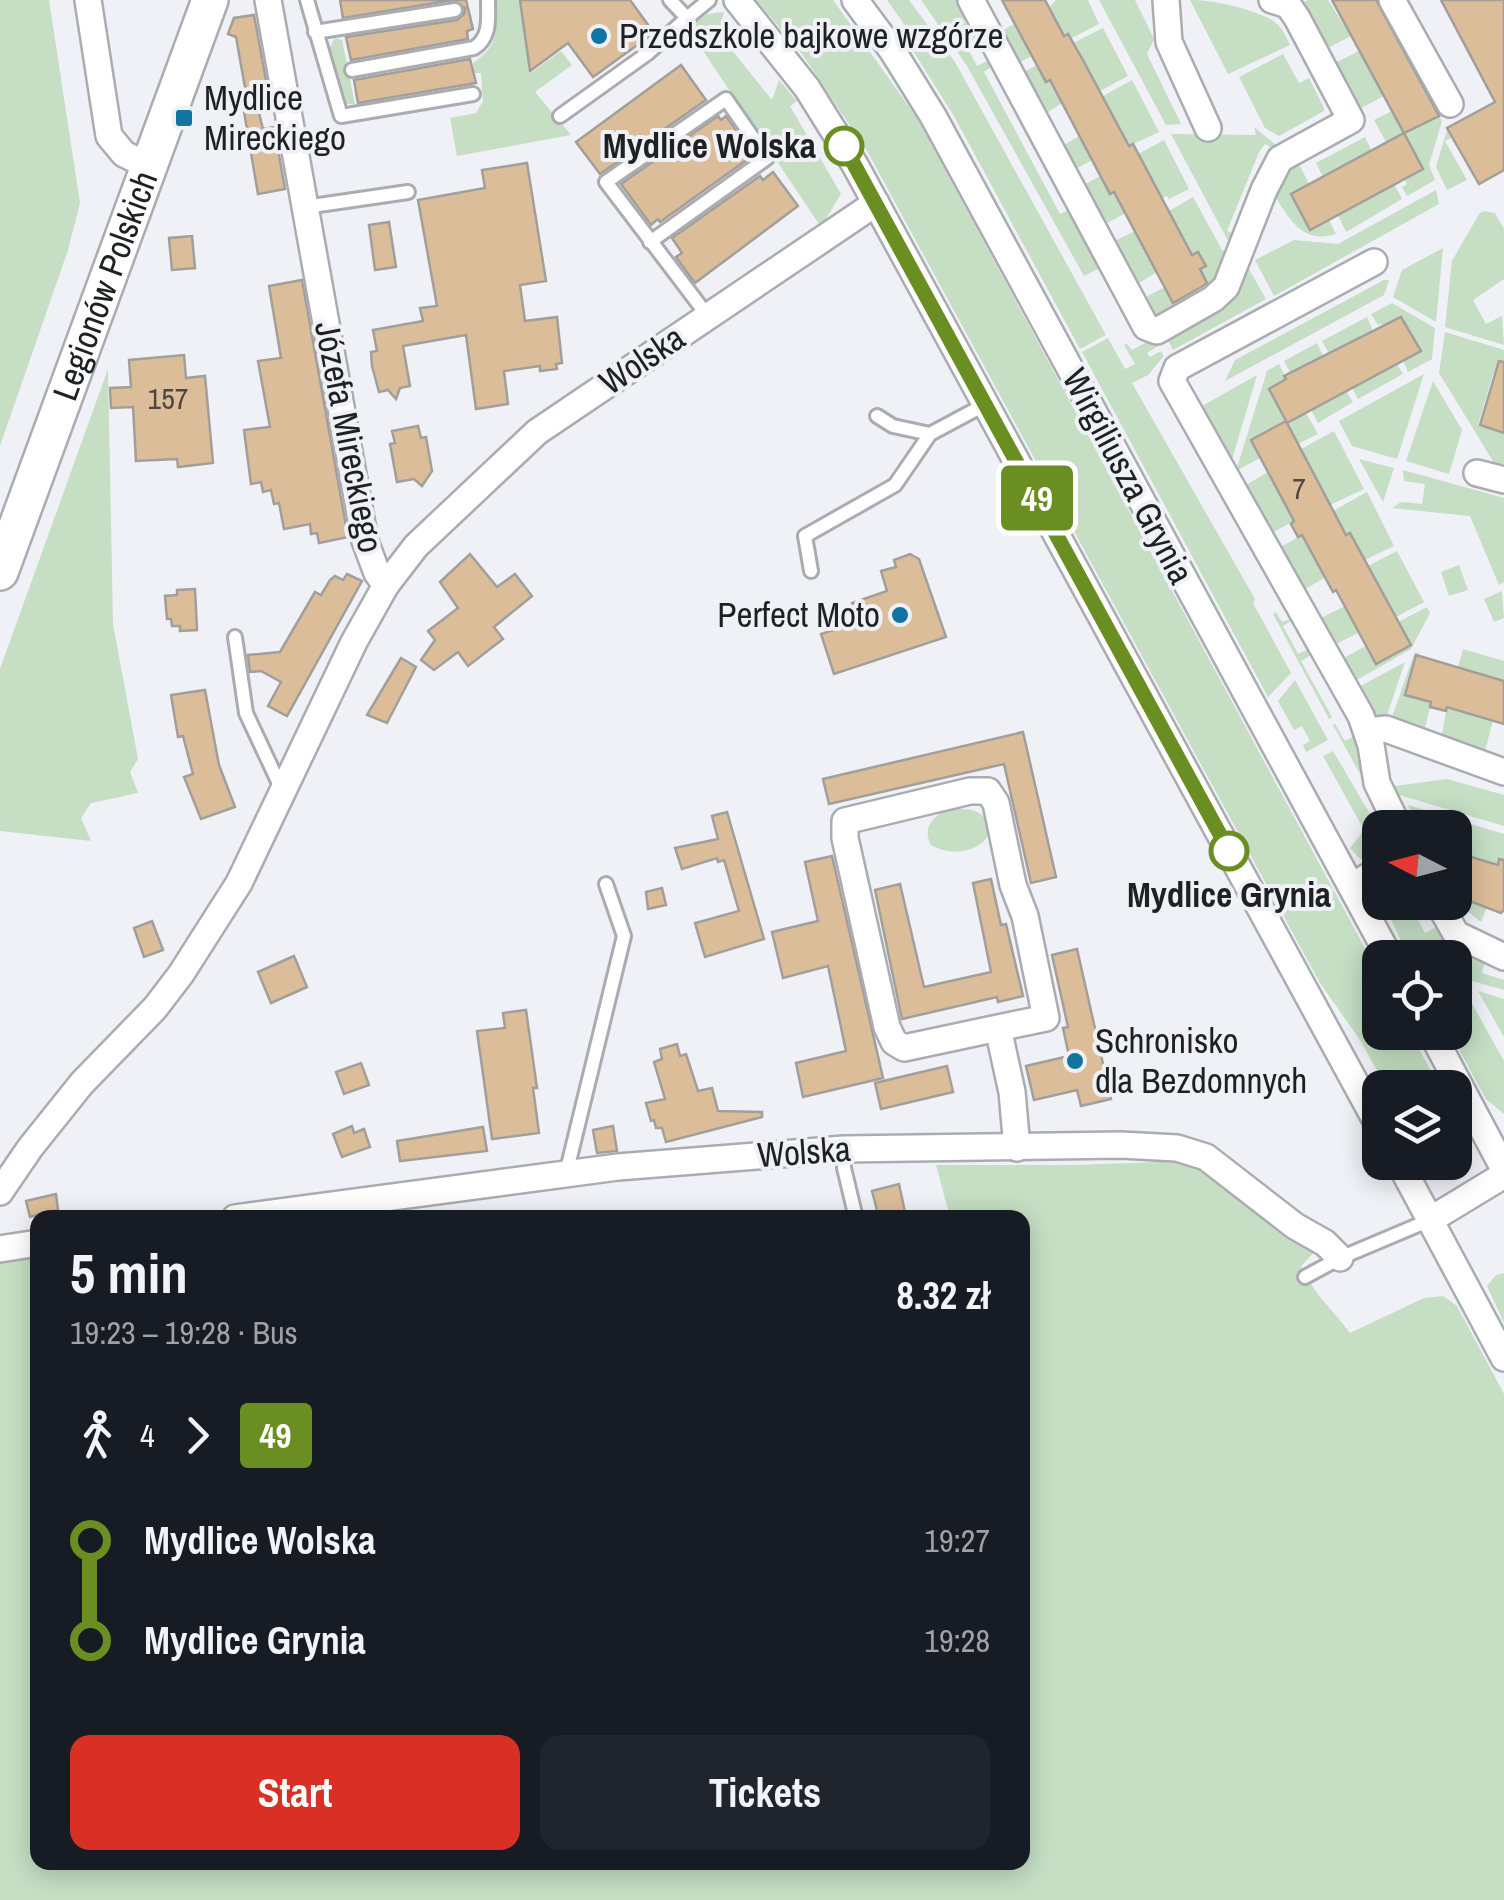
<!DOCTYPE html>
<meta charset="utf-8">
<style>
:root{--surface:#171b24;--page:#20242c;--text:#f1f3f6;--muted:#9ea1a6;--accent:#d93025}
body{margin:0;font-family:"Archivo Narrow",sans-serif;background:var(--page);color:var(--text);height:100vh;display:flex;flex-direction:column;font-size:38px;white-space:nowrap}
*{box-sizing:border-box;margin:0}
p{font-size:32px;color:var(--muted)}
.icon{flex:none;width:55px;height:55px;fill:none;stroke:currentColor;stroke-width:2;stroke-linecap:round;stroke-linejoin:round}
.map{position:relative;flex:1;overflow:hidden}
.panel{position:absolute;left:30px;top:1210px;width:1000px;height:660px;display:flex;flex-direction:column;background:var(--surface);border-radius:20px;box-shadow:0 5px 25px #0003}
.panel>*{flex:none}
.badge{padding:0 20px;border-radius:8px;font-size:35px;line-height:65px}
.needle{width:65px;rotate:276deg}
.buttons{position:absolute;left:1362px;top:810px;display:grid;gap:20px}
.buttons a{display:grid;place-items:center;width:110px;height:110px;border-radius:20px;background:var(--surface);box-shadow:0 5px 25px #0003;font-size:50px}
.map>.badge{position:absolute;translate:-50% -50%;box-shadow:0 0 0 5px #fff}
.legs{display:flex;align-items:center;gap:15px;height:110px;padding:0 40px;font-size:32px}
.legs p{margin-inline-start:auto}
.overview{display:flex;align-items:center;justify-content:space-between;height:170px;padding:0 40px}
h1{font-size:55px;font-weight:800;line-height:75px}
.action{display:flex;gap:20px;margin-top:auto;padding:20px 40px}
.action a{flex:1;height:115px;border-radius:20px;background:var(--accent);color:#fff;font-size:40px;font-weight:800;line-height:115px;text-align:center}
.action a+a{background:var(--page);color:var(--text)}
ul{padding:0 40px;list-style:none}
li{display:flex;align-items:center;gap:35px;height:100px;font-size:38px}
li i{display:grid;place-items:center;width:15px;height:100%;margin:0 12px;background:currentColor}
li i::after{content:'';width:25px;height:25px;margin:-12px;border:8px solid;border-radius:50%;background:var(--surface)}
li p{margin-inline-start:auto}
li:first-child i{background:linear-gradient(#0000 50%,currentColor 0)}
li:last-child i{background:linear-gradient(currentColor 50%,#0000 0)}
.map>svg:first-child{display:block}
.green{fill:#c5dec4}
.building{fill:#dcbd99;stroke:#a29f9b;stroke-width:2.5}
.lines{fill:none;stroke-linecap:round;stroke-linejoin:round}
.lane-casing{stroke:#abacb1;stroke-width:18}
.street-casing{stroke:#abacb1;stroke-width:30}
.secondary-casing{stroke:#abacb1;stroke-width:40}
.lane{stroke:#fff;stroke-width:12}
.street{stroke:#fff;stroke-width:25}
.secondary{stroke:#fff;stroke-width:35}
.line-1-casing{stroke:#fff;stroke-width:22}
.line-1{stroke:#6b8e23;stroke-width:15}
.poi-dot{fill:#1175a1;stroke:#eff1f6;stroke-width:4}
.stop-1-dot{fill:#fff;stroke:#6b8e23;stroke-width:5}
.labels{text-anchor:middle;stroke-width:8;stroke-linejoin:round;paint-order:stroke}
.number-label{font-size:30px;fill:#4e4740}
.poi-label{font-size:35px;fill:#1f2022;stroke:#eff1f6;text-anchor:start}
.stop-label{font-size:35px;font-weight:bold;fill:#1f2022;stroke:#eff1f6;text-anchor:end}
.street-label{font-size:35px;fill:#1f2022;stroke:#eff1f6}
</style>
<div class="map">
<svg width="1504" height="1900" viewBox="0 0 1504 1900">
<rect width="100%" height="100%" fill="#eff1f6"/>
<g class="green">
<path d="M0,0H49L80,203L68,250L0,446Z"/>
<path d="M497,0H524L529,74L561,51L572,65L535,92L571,135L457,156L450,118L476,113L483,101L481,73H474L473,63C501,44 495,31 497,0Z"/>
<path d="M756,0H833L917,118L1380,976V1032L1410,1033L1440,1087H1386L1360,1040L1320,983L867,151L802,54Z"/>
<path d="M887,0H909L955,62L1106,335L1080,349L955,118L910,46L916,41Z"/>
<path d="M921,0H963L968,18L964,20L976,43L968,49L977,66L991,59L994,65L984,72L1060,214L1072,209L1102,267L1084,276L967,66Z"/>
<path d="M1056,0H1088L1099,24L1070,39L1064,36L1049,8Z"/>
<path d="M1099,0H1135L1154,39L1147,54L1181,124L1166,125Z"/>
<path d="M1190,0C1214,0 1249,8 1270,19C1281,25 1285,34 1290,45L1228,74Z"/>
<path d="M1308,0H1328L1351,36L1326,49L1302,3Z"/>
<path d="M724,12L719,34L772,100L779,80L797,101L790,106L841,194L821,227L695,39L676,35L707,14Z"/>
<path d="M1014,24L1032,56L1014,65L998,33Z"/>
<path d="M1103,28L1128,76L1100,91L1084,62L1069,45Z"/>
<path d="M335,38L342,40L355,104H346L341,97L328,51Z"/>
<path d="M1359,51L1384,96L1357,110L1333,64Z"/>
<path d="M1283,54L1299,83L1309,78L1324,108V111L1279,136L1265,128L1239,77Z"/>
<path d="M1037,65L1046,82L1050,80L1062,103L1042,116L1020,74Z"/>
<path d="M1132,80L1159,132L1129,146L1103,96Z"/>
<path d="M1392,111L1404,133L1439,116L1442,121L1429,165L1435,180L1407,196L1402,187L1407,184L1404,179L1422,169L1404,134L1386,142L1374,120Z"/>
<path d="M1254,127L1281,149L1279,152L1265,144L1259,152L1227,231L1241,237L1238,244L1228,241L1171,134L1256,135Z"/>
<path d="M1447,130L1451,138L1445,141L1467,180L1447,190L1436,167Z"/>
<path d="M1079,136L1092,160L1072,171L1059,148Z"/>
<path d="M1365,137L1371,150L1323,177L1316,163Z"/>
<path d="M1164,140L1189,189L1169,199L1167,196L1162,198L1136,158L1140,153Z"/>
<path d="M1298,162L1309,184L1291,195L1310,230L1329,220L1336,234C1303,244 1292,222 1275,197L1279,173Z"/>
<path d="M1100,176L1110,194L1114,192L1126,213L1101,226L1080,187Z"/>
<path d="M1394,184L1402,199L1346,232L1338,215Z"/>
<path d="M1436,190L1439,204L1274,296L1255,260L1294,240L1338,244Z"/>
<path d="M1193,197L1222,250L1234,254L1222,283L1157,321L1140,300L1165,287L1175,305L1209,287L1200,269L1205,266L1198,252L1192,255L1169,211Z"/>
<path d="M1484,211L1495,213L1504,229V279L1473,300L1486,324L1502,316L1504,345L1445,327L1452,261L1479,214Z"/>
<path d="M1135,231L1157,272L1134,286L1110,243Z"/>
<path d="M1443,248L1436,322L1393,297L1402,270Z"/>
<path d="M1243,259L1266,299L1173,350L1164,333Z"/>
<path d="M1384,280H1389L1384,295L1225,381L1235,360Z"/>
<path d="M1392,303L1435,328L1432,359L1408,372L1403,360L1420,350L1402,317L1383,326L1381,324L1378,325L1371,314Z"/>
<path d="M1367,317L1373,331L1335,352H1328L1322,341Z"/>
<path d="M1445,332L1504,350V377L1493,374L1478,425L1504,433V464L1496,466L1439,373Z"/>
<path d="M1108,338L1125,369L1135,364L1124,345L1127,344L1132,350L1154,338L1158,346L1147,353L1150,357L1161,351L1164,356L1148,375L1132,383L1255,599L1253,603L1291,673L1268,697L1082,352Z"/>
<path d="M1317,343L1324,358L1296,373L1290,372L1284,361Z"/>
<path d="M1279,364L1286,379L1269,389L1286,421L1251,440L1260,458L1236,471L1267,371Z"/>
<path d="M1397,364L1403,374L1358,399L1352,388Z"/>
<path d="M108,369L113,624L138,759L130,772L138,793L91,803L81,818L91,841L0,831V669Z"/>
<path d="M1424,374L1397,459L1352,446L1339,421Z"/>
<path d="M1257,375L1231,463L1202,406Z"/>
<path d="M1433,381L1462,430L1449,474L1406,461Z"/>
<path d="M1346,391L1353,402L1318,423L1311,410Z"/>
<path d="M1306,413L1318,434L1298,444L1287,423Z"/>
<path d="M1334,431L1364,489L1330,505L1301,449Z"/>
<path d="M1359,459L1394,468L1383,502Z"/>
<path d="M1403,470L1504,498V582L1499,585L1470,516L1392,508L1401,502L1422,504L1425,484L1404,481Z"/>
<path d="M1268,472L1294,521L1270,534L1244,486Z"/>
<path d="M1367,492L1394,546L1365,560L1351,533L1346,535L1333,511Z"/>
<path d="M1302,535L1328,576L1300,592L1277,549Z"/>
<path d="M1397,551L1424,602L1396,617L1368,566Z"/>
<path d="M1459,565L1468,590L1449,596L1441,572Z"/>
<path d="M1502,591L1504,618L1494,622L1484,599Z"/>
<path d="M1345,606L1358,633L1330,647L1317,620Z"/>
<path d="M1427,607L1430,613L1411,649L1350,684L1338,661L1366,646L1376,664L1411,646L1398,622Z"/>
<path d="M1276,612L1282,622L1297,617L1283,626L1298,654L1313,647L1316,652L1301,661L1332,717L1329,719L1273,614Z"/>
<path d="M1463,649L1504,661V681L1458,667Z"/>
<path d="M1419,652L1405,694L1431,702L1424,733L1390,723L1414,654Z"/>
<path d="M1405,662L1385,721L1371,713L1353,690Z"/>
<path d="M1295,680L1328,740L1306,752L1303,745L1310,741L1302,726L1294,730L1278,701Z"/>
<path d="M1447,707L1493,720L1485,751L1441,739Z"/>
<path d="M1335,724L1345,741L1360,733L1370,792L1333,725Z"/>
<path d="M1333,751L1380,831L1379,859H1360L1350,848L1364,830L1323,756Z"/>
<path d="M1447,779L1504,795V826L1389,792L1387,787Z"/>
<path d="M1408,805L1504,834V863L1481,922L1460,905L1455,896V828L1419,827Z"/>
<path d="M947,808C956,809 972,808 979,813C1010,832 968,866 931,845C922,827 933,818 947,808Z"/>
<path d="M1383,903H1409L1425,933L1440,925L1449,943L1445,951L1447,957H1409Z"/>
<path d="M1458,948L1486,958L1482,973L1504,980V990L1472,981L1456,949Z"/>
<path d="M1455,973L1504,1061V1114L1486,1099L1450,1033L1455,1032Z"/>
<path d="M1478,991L1504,999V1037Z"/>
<path d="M1455,1116C1467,1137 1478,1156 1455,1175L1434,1173L1428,1163L1455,1162Z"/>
<path d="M1185,1161L1316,1250L1301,1266C1312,1292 1333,1310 1350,1333L1424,1298L1443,1296L1457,1306L1504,1394V1900H0V1260L37,1255L38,1862H1022V1218L950,1217L936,1165H1074Z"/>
<path d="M1504,1273V1323L1487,1286L1496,1275Z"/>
</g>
<g class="building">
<path d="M340,0H466L473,29L467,31L468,39L351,60L346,37L457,20L464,14L465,8L453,0L343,18Z"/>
<path d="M520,0H630L654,33L593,77L568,43L530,71Z"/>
<path d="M1002,0H1045L1064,36L1068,34L1084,62L1129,146L1133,144L1192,255L1198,252L1206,266L1200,269L1207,283L1203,286L1173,303L1114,192L1110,194L1050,80L1046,82Z"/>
<path d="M1332,0H1376L1439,116L1404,133Z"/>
<path d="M1441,0H1504V170L1479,184L1447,128L1495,102Z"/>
<path d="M254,15L268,91L254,93L263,129L274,127L285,189L258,194L241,94L246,93L236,37L228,34L234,18Z"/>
<path d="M470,59L476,83L358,103L354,80Z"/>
<path d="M681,65L706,100L600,174L576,142Z"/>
<path d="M718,116L721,120L726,116L738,133L733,137L748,159L660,222L658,219L651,225L621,184Z"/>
<path d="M1404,133L1423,169L1310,230L1291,194Z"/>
<path d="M527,163L546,281L520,285L525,321L557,317L562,363L556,364L557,369L540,371V366L504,371L508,404L476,409L466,335L403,346L410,386L400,388L396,399L388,390L379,392L372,366L371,352L377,351L373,330L423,321L420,308L437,306L418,200L485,188L482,170Z"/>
<path d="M773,172L798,206L695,283L676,257L682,253L672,238L760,176L763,180Z"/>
<path d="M389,222L396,267L375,270L369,225Z"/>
<path d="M192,236L195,268L172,270L169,238Z"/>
<path d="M302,280L348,537L319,543L317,533L311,534L310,524L284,529L279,503L274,504L271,490L263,492L261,482L251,484L244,430L270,427L258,361L281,358L269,286Z"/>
<path d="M1401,317L1421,351L1287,423L1346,535L1350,533L1411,645L1376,664L1336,590L1333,592L1302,535L1298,537L1291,524L1294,521L1251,440L1286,421L1269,389L1286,379L1284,376Z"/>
<path d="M184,355L186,378L205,376L213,463L178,467L177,459L136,461L133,407L111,408L110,388L131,387L129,360Z"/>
<path d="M1499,361L1504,362V433L1480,425Z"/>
<path d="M418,426L421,438L426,437L432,471L422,486L414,479L397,482L390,444L395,443L392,431Z"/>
<path d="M470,554L497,587L515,574L532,596L494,627L503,639L468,666L458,652L434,670L421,660L435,640L428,631L458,608L440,582Z"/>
<path d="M910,554L919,559L946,637L834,674L821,634L858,622L852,603L887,591L881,571L896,567L894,560Z"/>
<path d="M347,574L362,581L287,716L268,706L281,682L261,671L250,672L248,655L280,652L315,592L321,595L330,580L335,576L343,580Z"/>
<path d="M195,589L197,630L180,631V626H172L171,619H167L165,596L177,595V590Z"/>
<path d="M1416,655L1504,681V724L1447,707L1446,711L1430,707L1431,702L1405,695Z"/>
<path d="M401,658L416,667L387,723L367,715Z"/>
<path d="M205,690L219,765L235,807L201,819L184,777L193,774L183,736L178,737L171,695Z"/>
<path d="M1023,732L1056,877L1031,883L1004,764L829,804L823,779Z"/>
<path d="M727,812L764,939L705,957L695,923L739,911L724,860L718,862L717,858L682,869L675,848L718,839L712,816Z"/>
<path d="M832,856L883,1078L803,1097L796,1063L846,1051L828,966L783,978L772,932L818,921L805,862Z"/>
<path d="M1471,857L1498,865L1499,859L1504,860V910L1501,913L1459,897Z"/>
<path d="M991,879L1001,925L1006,924L1023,996L998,1002L997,997L902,1019L875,890L900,884L924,987L991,972L973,883Z"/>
<path d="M662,888L666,905L648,909L646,892Z"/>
<path d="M152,921L163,950L144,957L134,928Z"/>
<path d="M1077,949L1111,1099L1081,1106L1077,1090L1034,1100L1026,1066L1069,1056L1063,1028L1068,1027L1052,955Z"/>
<path d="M294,956L307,987L271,1003L258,972Z"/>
<path d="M526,1010L537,1088H533L539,1133L492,1139L477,1031L505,1028L503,1013Z"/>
<path d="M677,1044L680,1056L686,1054L698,1091L712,1088L718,1111L762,1112V1117L666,1142L662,1128H656L654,1120L651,1121L646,1103L665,1099L654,1062L662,1059L660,1049Z"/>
<path d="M361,1063L369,1085L344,1094L336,1072Z"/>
<path d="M947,1066L953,1092L881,1109L875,1083Z"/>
<path d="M352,1126L354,1133L364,1129L370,1147L342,1157L333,1134Z"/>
<path d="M613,1126L617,1151L597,1153L593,1130Z"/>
<path d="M483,1127L487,1151L400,1161L397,1141Z"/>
<path d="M899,1184L905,1212L896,1214L897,1218H879L872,1191Z"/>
<path d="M56,1194L58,1210L30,1217L26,1201Z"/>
</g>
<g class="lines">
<g class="lane-casing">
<g id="lane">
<path d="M307,0L341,116L473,94"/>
<path d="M687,18L709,0"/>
<path d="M315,32L455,10"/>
<path d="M352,70L474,48C491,37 488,19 488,0"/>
<path d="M560,116L648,53L687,18L670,0"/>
<path d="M305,207L408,192"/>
<path d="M650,242L767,158L726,99L606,182L707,315"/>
<path d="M877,416L893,426L930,434"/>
<path d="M811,571L805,536L895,485L930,434L986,404"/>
<path d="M235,637L246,713L282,790"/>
<path d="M844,1149V1168L856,1218"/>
<path d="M566,1174L624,936L606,884"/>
<path d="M1305,1277L1340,1258L1430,1220"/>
</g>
</g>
<g class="street-casing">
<g id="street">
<path d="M88,0L109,136L124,154L149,166"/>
<path d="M268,0L365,541L377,573L386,585"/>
<path d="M737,0L807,88L855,165L1380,1128"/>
<path d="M855,0L892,50L933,116L1390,958"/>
<path d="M971,0L1146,327L1157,331L1213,299L1226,287L1264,190L1280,159L1351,120L1297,18L1288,5L1272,0"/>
<path d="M1166,0L1169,42L1208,128"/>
<path d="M1392,0L1450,104"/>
<path d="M1374,262L1177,368L1172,381L1361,716L1371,745L1377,783L1399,828"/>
<path d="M1477,473L1504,480"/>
<path d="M1367,731L1386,729L1504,772"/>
<path d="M1351,886L1380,870"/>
<path d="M1438,902L1456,934L1504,957"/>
<path d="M998,1028L1046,1018L1025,916L1013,885L996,803L988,791H970L845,821V838L887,1027L894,1042L904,1048L998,1028L1012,1092L1017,1148"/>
<path d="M1431,1032L1504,1169"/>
<path d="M1399,1162L1504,1358"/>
<path d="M0,1192L30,1148L82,1083L155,1008L181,974L239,883L354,642L386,585L416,546L537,432L876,203"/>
<path d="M235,1218L618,1167L844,1149L1121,1145L1177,1148L1206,1157L1295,1226L1325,1243L1340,1258"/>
<path d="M1430,1220L1504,1175"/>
<path d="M0,1249L38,1243"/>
</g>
</g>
<g class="secondary-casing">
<g id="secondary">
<path id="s1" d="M0,572L210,0"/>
</g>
</g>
<use href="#lane" class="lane"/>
<use href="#street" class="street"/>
<use href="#secondary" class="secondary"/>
</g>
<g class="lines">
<g class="line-1-casing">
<path id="line-1" d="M844,146L1229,851"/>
</g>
<use href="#line-1" class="line-1"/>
</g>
<g class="poi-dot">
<circle cx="599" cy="36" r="10"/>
<rect x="174" y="108" width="20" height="20" rx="5"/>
<circle cx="900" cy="615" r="10"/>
<circle cx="1075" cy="1061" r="10"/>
</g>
<g class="stop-1-dot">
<circle cx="844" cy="146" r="18"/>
<circle cx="1229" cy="851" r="18"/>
</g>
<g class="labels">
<g class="number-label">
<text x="168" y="409">157</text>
<text x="1299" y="499">7</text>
</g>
<g class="poi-label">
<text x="619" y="48">Przedszkole bajkowe wzgórze</text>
<text x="204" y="110">Mydlice<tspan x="204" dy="40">Mireckiego</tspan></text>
<text x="880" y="627" text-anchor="end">Perfect Moto</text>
<text x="1095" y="1053">Schronisko<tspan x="1095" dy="40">dla Bezdomnych</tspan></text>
</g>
<g class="stop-label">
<text x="816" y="158">Mydlice Wolska</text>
<text x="1229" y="907" text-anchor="middle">Mydlice Grynia</text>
</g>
<g class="street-label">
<text dy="12" stroke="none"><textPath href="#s1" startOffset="305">Legionów Polskich</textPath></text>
<text transform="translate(642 360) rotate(-34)" y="12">Wolska</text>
<text transform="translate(349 437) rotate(79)" y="12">Józefa Mireckiego</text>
<text transform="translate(1128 476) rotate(62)" y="12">Wirgiliusza Grynia</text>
<text transform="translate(804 1152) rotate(-4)" y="12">Wolska</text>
</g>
</g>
</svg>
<div class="buttons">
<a><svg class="needle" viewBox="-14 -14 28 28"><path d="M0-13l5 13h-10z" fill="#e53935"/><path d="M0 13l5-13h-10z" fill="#9ea1a6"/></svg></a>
<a><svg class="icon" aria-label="locate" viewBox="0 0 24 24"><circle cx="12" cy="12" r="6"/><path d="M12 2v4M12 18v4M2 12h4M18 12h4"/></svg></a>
<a><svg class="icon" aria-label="layers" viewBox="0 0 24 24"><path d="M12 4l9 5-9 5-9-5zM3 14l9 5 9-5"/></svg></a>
</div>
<b class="badge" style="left:1037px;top:498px;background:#6b8e23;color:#fff">49</b>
<section class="panel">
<div class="overview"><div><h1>5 min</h1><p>19:23 – 19:28 · Bus</p></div><b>8.32 zł</b></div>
<div class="legs"><svg class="icon" aria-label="walk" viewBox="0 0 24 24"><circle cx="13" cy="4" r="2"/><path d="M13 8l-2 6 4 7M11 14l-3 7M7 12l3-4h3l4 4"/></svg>4<svg class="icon" aria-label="forward" viewBox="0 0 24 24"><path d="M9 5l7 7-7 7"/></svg><b class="badge" style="background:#6b8e23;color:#fff">49</b></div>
<ul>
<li><i style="color:#6b8e23"></i><b>Mydlice Wolska</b><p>19:27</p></li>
<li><i style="color:#6b8e23"></i><b>Mydlice Grynia</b><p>19:28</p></li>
</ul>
<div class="action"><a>Start</a><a>Tickets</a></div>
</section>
</div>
